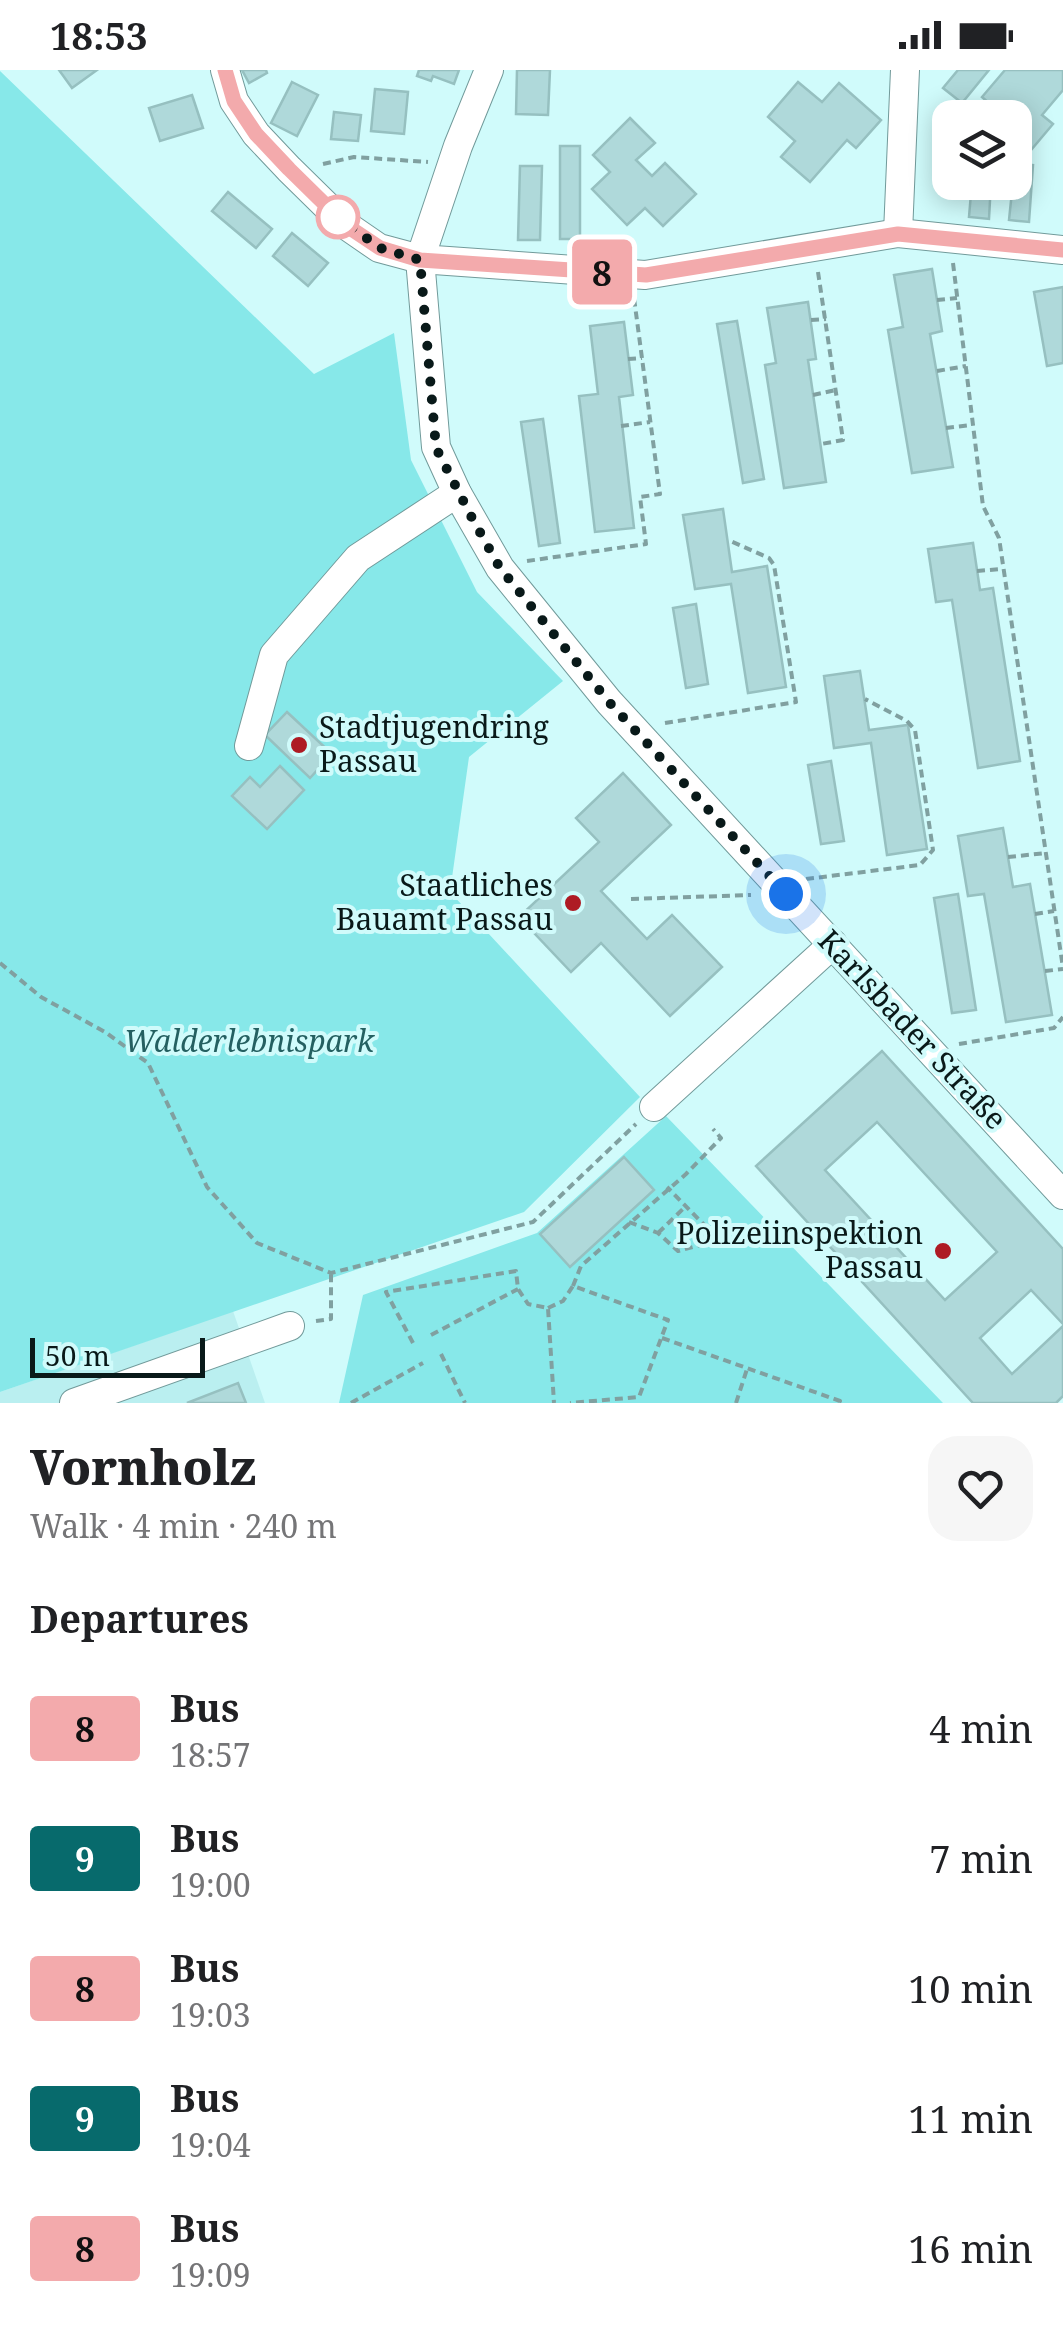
<!DOCTYPE html>
<meta charset="utf-8">
<style>
:root{--surface:#fff;--page:#f6f6f6;--text:#202124;--muted:#757577}
body{margin:0;font-family:"Noto Serif",serif;background:var(--page);color:var(--text);height:100vh;display:flex;flex-direction:column;font-size:38px;white-space:nowrap}
*{box-sizing:border-box;margin:0}
p{font-size:32px;color:var(--muted)}
.icon{flex:none;width:55px;height:55px;fill:none;stroke:currentColor;stroke-width:2;stroke-linecap:round;stroke-linejoin:round}
.map{position:relative;height:1333px;overflow:hidden}
.panel{display:flex;flex-direction:column;background:var(--surface);flex:1}
.panel>*{flex:none}
.badge{padding:0 20px;border-radius:8px;font-size:35px;line-height:65px}
.fabs{position:absolute;left:932px;top:30px;display:grid;gap:20px}
.fabs a{display:grid;place-items:center;width:100px;height:100px;border-radius:20px;background:var(--surface);box-shadow:0 5px 25px #0003;font-size:50px}
.scale{position:absolute;left:30px;bottom:25px;width:175px;box-sizing:border-box;padding-left:10px;border:5px solid #091919;border-top:0;font-size:28px;line-height:35px;white-space:nowrap;color:#091919;-webkit-text-stroke:8px #d0fbfb;paint-order:stroke}
.you{position:absolute;width:50px;height:50px;margin:-25px;border:8px solid #fff;border-radius:50%;background:#1a73e8;box-shadow:0 0 0 15px #1a73e833}
.map>.badge{position:absolute;translate:-50% -50%;box-shadow:0 0 0 5px #fff}
h2{padding:0 30px;font-size:38px;line-height:90px}
.round{display:grid;place-items:center;flex:none;width:105px;height:105px;border-radius:30px;background:var(--page)}
.headline{display:flex;align-items:center;justify-content:space-between;height:170px;padding:0 30px}
h1{font-size:48px;font-weight:800;line-height:75px}
ul{padding:0;list-style:none}
li{display:flex;align-items:center;gap:30px;height:130px;padding:0 30px}
li div{flex:1}
li b{display:block;font-size:38px}
li em{font-style:normal}
li .badge{min-width:110px;font-weight:700;text-align:center}
.status{display:flex;justify-content:space-between;align-items:center;height:70px;padding:0 50px;background:var(--surface);direction:ltr}
.status svg{height:28px;fill:currentColor}
.map>svg:first-child{display:block}
.built{fill:#baeff0}
.green{fill:#87e8e9}
.building{fill:#afd9da;stroke:#96c0c0;stroke-width:2.5;fill-rule:evenodd}
.lines{fill:none;stroke-linecap:round;stroke-linejoin:round}
.minor-casing{stroke:#719a9a;stroke-width:30}
.path{stroke:#80a0a0;stroke-width:4;stroke-dasharray:8 5;stroke-linecap:butt}
.minor{stroke:#fff;stroke-width:28}
.line-casing{stroke:#fff;stroke-width:22}
.line{stroke:#f3aaac;stroke-width:15}
.walk{stroke:#091919;stroke-width:10;stroke-dasharray:0 18}
.stop-dot{fill:#fff;stroke:#f3aaac;stroke-width:5}
.poi-dot{fill:#ae1b24;stroke:#d0fbfb;stroke-width:4}
.labels{text-anchor:middle;stroke-width:8;stroke-linejoin:round;paint-order:stroke}
.poi-label{font-size:30px;fill:#091919;stroke:#d0fbfb;text-anchor:end}
.street-label{font-size:30px;fill:#091919;stroke:#d0fbfb}
.park-label{font-size:30px;font-style:italic;fill:#246061;stroke:#d0fbfb}
</style>
<div class="status"><b>18:53</b><svg viewBox="0 0 49 12"><path d="M0 12V9h3v3zM5 12V6h3v6zM10 12V3h3v9zM15 12V0h3v12zM26 1h20v11H26zM47 4h2v5h-2z"/></svg></div>
<div class="map">
<svg width="1063" height="1333" viewBox="0 0 1063 1333">
<rect width="100%" height="100%" fill="#d0fbfb"/>
<path class="built" d="M233,1241L265,1333H0V1322Z"/>
<g class="green">
<path d="M0,1L314,304L394,263L411,390L477,522L563,611L469,687L450,822L640,1027L524,1142L0,1322Z"/>
<path d="M666,1046L943,1333H339L363,1225L537,1163Z"/>
</g>
<g class="building">
<path d="M59,0H97L72,18Z"/>
<path d="M242,0H266L267,3L249,13Z"/>
<path d="M419,0H459L454,14L433,6L431,11L417,6Z"/>
<path d="M517,0H550L548,45L516,44Z"/>
<path d="M958,0H989L962,33L943,18Z"/>
<path d="M1005,0H1063V20L1042,45L1053,54L1026,86L1015,77V48H1006L982,27Z"/>
<path d="M292,12L318,25L297,66L271,53Z"/>
<path d="M798,12L822,32L839,13L881,50L856,78L847,70L810,112L781,87L795,71L768,47Z"/>
<path d="M375,19L408,22L404,64L371,61Z"/>
<path d="M192,25L203,58L160,71L149,38Z"/>
<path d="M334,42L361,45L358,71L331,69Z"/>
<path d="M630,48L655,73L636,90L652,106L665,93L696,124L663,156L645,138L627,155L592,119L610,102L593,85Z"/>
<rect x="560" y="76" width="20" height="93"/>
<path d="M1015,93L1033,95L1029,152L1009,150Z"/>
<path d="M520,96H542L540,170H518Z"/>
<path d="M972,112H991L989,149L969,147Z"/>
<path d="M228,122L272,159L256,178L212,141Z"/>
<path d="M292,163L328,193L308,216L273,186Z"/>
<path d="M932,199L942,261L930,264L953,397L912,403L888,260L903,257L894,205Z"/>
<path d="M1063,217V293L1047,296L1034,222Z"/>
<path d="M808,232L816,289L808,290L826,412L784,418L765,295L776,293L767,238Z"/>
<path d="M737,251L764,409L743,413L717,254Z"/>
<path d="M624,252L633,325L619,327L634,458L595,462L579,326L598,324L590,256Z"/>
<path d="M543,349L560,473L539,476L521,352Z"/>
<path d="M723,439L732,502L767,496L786,617L748,623L731,514L695,519L683,445Z"/>
<path d="M973,473L980,520L993,518L1020,691L978,698L952,530L936,532L928,479Z"/>
<path d="M696,534L708,614L686,618L673,538Z"/>
<path d="M860,601L869,660L908,655L927,779L887,785L871,673L834,678L824,606Z"/>
<path d="M287,642L332,684L310,708L265,665Z"/>
<path d="M831,691L844,771L821,774L808,695Z"/>
<path d="M280,696L304,720L267,759L232,726L250,707L260,717Z"/>
<path d="M623,703L671,755L601,821L647,869L672,845L722,897L670,946L601,873L571,902L519,847L599,772L576,748Z"/>
<path d="M1003,758L1013,817L1030,814L1052,945L1006,952L984,824L968,826L958,766Z"/>
<path d="M958,824L976,940L952,943L934,828Z"/>
<path d="M882,981L1063,1179V1254L1031,1220L980,1268L1012,1304L1063,1256V1326L1056,1333H973L756,1096ZM877,1052L997,1182L945,1230L825,1100Z"/>
<path d="M624,1087L654,1120L570,1197L540,1164Z"/>
<path d="M238,1313L246,1333H187Z"/>
</g>
<g class="lines">
<g class="minor-casing">
<g id="minor">
<path d="M225,0L234,31L256,64L289,99L347,156L379,178L420,189L645,205L898,163L1063,180"/>
<path d="M489,0L458,76L420,189L436,377L457,423L500,498L609,632L1063,1125"/>
<path d="M898,163L905,0"/>
<path d="M249,676L274,585L358,488L457,423"/>
<path d="M654,1037L833,874"/>
<path d="M74,1333L290,1256"/>
</g>
</g>
<g class="path">
<path d="M323,94L354,87L428,92"/>
<path d="M953,193L983,436L999,468L1063,898"/>
<path d="M818,202L843,370L821,374"/>
<path d="M937,230L957,228"/>
<path d="M811,250L826,249"/>
<path d="M628,289L642,288"/>
<path d="M937,301L966,296"/>
<path d="M813,325L836,320"/>
<path d="M621,356L650,352"/>
<path d="M946,358L971,355"/>
<path d="M527,491L646,474L640,427L660,424L634,228"/>
<path d="M977,501L1002,499"/>
<path d="M665,653L796,632L774,495L769,488L728,470"/>
<path d="M1008,787L1046,783"/>
<path d="M806,809L920,795L933,780L915,660L907,651L865,629"/>
<path d="M631,829L751,825"/>
<path d="M1035,844L1054,841"/>
<path d="M0,893L41,927L105,962L148,993L207,1117L257,1173L331,1203L533,1152L636,1054"/>
<path d="M1045,901L1063,899"/>
<path d="M959,974L1054,958L1063,947"/>
<path d="M629,1152L658,1163L678,1181L719,1170L667,1117"/>
<path d="M658,1163L686,1136"/>
<path d="M573,1216L581,1196L686,1104L721,1068L713,1059"/>
<path d="M548,1238L563,1231L573,1216L668,1250L639,1327L570,1333"/>
<path d="M316,1251L331,1249V1203"/>
<path d="M431,1265L518,1219"/>
<path d="M662,1268L840,1331L838,1333"/>
<path d="M413,1273L386,1222L516,1201L518,1219L528,1234L548,1238L554,1333"/>
<path d="M441,1284L465,1333"/>
<path d="M351,1333L423,1293"/>
<path d="M736,1333L747,1299"/>
</g>
<use href="#minor" class="minor"/>
</g>
<g class="lines">
<g class="line-casing">
<path id="line" d="M225,0L234,31L256,64L289,99L347,156L380,178L420,190L646,205L898,164L1063,180"/>
</g>
<use href="#line" class="line"/>
<path class="walk" d="M338,147L380,178L420,190L436,378L472,448L500,498L609,632L786,824"/>
</g>
<circle class="stop-dot" cx="338" cy="147" r="20"/>
<g class="poi-dot">
<circle cx="299" cy="675" r="10"/>
<circle cx="573" cy="833" r="10"/>
<circle cx="943" cy="1181" r="10"/>
</g>
<g class="labels">
<g class="poi-label">
<text x="319" y="668" text-anchor="start">Stadtjugendring<tspan x="319" dy="34">Passau</tspan></text>
<text x="553" y="826">Staatliches<tspan x="553" dy="34">Bauamt Passau</tspan></text>
<text x="923" y="1174">Polizeiinspektion<tspan x="923" dy="34">Passau</tspan></text>
</g>
<g class="street-label">
<text transform="translate(912 960) rotate(47)" y="10">Karlsbader Straße</text>
</g>
<g class="park-label">
<text x="249" y="982">Walderlebnispark</text>
</g>
</g>
</svg>
<div class="fabs">
<a><svg class="icon" aria-label="layers" viewBox="0 0 24 24"><path d="M12 4l9 5-9 5-9-5zM3 14l9 5 9-5"/></svg></a>
</div>
<div class="scale">50 m</div>
<div class="you" style="left:786px;top:824px"></div>
<b class="badge" style="left:602px;top:202px;background:#f3aaac;color:#111">8</b>
</div>
<section class="panel">
<div class="headline"><div><h1>Vornholz</h1><p>Walk · 4 min · 240 m</p></div><a class="round"><svg class="icon" aria-label="heart" viewBox="0 0 24 24"><path d="M12 20l-8-8c-3-5 5-10 8-4 3-6 11-1 8 4z"/></svg></a></div>
<h2>Departures</h2>
<ul>
<li><span class="badge" style="background:#f3aaac;color:#111">8</span><div><b>Bus</b><p>18:57</p></div><em>4 min</em></li>
<li><span class="badge" style="background:#076a6c;color:#fff">9</span><div><b>Bus</b><p>19:00</p></div><em>7 min</em></li>
<li><span class="badge" style="background:#f3aaac;color:#111">8</span><div><b>Bus</b><p>19:03</p></div><em>10 min</em></li>
<li><span class="badge" style="background:#076a6c;color:#fff">9</span><div><b>Bus</b><p>19:04</p></div><em>11 min</em></li>
<li><span class="badge" style="background:#f3aaac;color:#111">8</span><div><b>Bus</b><p>19:09</p></div><em>16 min</em></li>
</ul>
</section>
